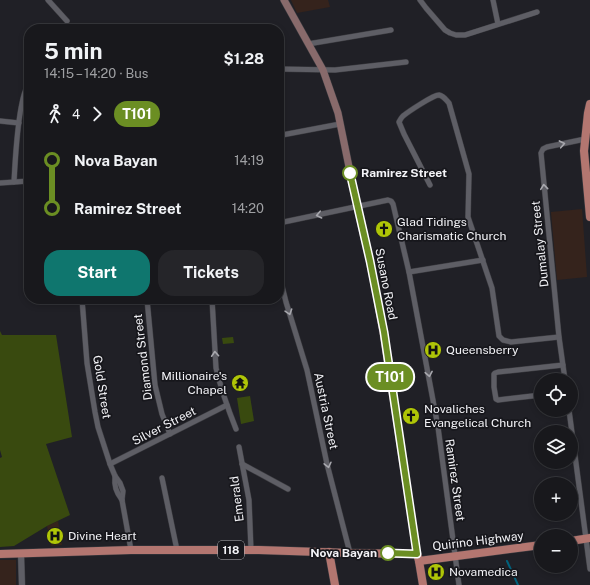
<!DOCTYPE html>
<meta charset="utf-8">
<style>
:root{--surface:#18181c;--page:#252529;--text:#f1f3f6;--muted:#9fa0a3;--line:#36373b;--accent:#0f766e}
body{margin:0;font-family:"Public Sans",sans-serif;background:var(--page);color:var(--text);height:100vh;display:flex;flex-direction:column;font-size:15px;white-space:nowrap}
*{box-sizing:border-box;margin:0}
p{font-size:13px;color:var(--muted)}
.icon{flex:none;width:22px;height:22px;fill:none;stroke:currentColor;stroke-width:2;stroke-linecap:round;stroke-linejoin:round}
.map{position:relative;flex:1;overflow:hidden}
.side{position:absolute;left:24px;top:24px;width:260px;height:280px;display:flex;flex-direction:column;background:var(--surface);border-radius:16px;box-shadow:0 2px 6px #0003,0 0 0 1px var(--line)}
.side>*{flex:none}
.badge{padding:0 8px;border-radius:13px;font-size:14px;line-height:26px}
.controls{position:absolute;left:534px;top:373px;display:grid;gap:8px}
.controls a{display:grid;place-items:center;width:44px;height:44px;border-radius:50%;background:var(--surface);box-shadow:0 2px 6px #0003,0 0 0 1px var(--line);font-size:20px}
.map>.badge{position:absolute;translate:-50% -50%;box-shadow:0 0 0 2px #fff}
.legs{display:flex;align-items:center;gap:6px;height:44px;padding:0 20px;font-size:13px}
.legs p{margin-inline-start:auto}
.summary{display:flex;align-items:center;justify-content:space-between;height:68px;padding:0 20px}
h1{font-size:22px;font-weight:700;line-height:30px}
.primary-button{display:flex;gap:8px;margin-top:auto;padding:8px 20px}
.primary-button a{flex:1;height:46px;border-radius:16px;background:var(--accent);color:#fff;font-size:16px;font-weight:700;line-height:46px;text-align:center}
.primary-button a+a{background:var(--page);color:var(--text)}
ul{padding:0 20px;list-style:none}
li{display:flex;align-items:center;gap:14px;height:48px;font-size:15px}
li i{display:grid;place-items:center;width:6px;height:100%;margin:0 5px;background:currentColor}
li i::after{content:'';width:10px;height:10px;margin:-5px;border:3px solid;border-radius:50%;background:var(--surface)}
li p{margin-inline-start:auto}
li:first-child i{background:linear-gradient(#0000 50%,currentColor 0)}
li:last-child i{background:linear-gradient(currentColor 50%,#0000 0)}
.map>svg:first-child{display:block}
.commercial{fill:#35231c}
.green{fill:#394a0f}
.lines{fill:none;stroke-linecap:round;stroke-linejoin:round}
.stream{stroke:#00627d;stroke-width:2}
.minor-casing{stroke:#3d3d42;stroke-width:6}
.tertiary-casing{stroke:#3d3d42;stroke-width:7}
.secondary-casing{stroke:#3d3d42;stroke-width:8}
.primary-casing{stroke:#3d3d42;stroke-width:9}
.minor{stroke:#5e5e65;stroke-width:5}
.tertiary{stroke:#5e5e65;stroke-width:6}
.secondary{stroke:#886a6b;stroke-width:7}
.primary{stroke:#b37670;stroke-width:8}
.oneway{stroke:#a8a8ae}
.line-1-casing{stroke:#fff;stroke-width:9}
.line-1{stroke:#6b8e23;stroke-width:6}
.stop-1-dot{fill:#fff;stroke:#6b8e23;stroke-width:2}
.labels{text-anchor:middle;stroke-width:3.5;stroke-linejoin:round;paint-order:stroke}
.shield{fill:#17171c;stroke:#b1b1b5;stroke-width:1}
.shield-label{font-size:11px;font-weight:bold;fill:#f3f3f7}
.stop-label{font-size:12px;font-weight:bold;fill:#f3f3f7;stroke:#17171c;text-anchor:start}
.poi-label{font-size:12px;fill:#f3f3f7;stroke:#17171c;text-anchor:start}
.street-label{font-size:12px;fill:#f3f3f7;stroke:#17171c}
</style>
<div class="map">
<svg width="590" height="585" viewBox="0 0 590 585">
<rect width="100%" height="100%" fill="#202026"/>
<g class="commercial">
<path d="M291,0H328L330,7L297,13Z"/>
<path d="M582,209L587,277L557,280L551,212Z"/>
<path d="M58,521L62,545L51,546L47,526Z"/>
<rect x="0" y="560" width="16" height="25"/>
</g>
<g class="green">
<path d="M0,331L2,335H56L72,437L46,444L70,515L47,526L14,546L0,547V458L2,457L0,450Z"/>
<path d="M233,337L234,343L223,344L222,338Z"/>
<path d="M250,396L254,421L241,424L237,398Z"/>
</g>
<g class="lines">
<path class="stream" d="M507,561L518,585"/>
<g class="minor-casing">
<g id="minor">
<path d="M48,0L67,21"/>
<path d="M420,0L426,8L445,30L450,33L456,35H465L537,12"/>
<path d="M493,0L498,24"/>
<path d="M308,44L391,30"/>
<path d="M279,69L335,70L406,62"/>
<path d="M0,121L19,123"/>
<path d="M282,135L340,124"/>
<path d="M14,182C15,164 18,96 29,84"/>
<path d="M0,183L29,181"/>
<path d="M430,185L404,134L399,122C401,119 400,119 403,116C408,112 433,95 439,95C444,96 446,100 449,103L469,174L468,217L492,288L499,336L503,340L511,342L559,337"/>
<path d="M279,223L388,200L391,201L393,204L409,272L438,427L459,585"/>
<path d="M409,272L483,260"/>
<path d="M279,274L286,302L307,370L327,464L350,553"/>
<path d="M82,299L87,363L95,412L98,427L110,464L115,476L120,483L123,491L122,500L131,550"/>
<path d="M147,299L155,385L162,414L170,434"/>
<path d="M212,299L216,368C221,389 228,409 236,429"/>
<path d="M565,380L559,337L541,153L543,149L547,147L585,139"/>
<path d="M541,395L498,400L496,399L494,387V374L495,373L498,372L563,365"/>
<path d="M569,410L590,569"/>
<path d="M239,447L249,500L251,550"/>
<path d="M110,464L227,405"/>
<path d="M242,464L288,489"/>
<path d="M115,476C114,486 116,492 122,500"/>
<path d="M162,478L177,550"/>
</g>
</g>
<g class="tertiary-casing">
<path id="tertiary" d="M21,553L22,585"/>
</g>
<g class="secondary-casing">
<path id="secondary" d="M284,0L323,70L338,113L357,206L370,261L383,332L417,554"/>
</g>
<g class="primary-casing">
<g id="primary">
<path d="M590,104L588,113L584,151L590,217"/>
<path d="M571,541L590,538"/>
<path d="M329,552L335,585"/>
<path d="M0,554L131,550H259L350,553L417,554L419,561L423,585"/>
<path d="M419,561L541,545"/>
</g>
</g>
<use href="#minor" class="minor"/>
<use href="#tertiary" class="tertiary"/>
<use href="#secondary" class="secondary"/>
<use href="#primary" class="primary"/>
</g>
<defs><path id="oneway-chevron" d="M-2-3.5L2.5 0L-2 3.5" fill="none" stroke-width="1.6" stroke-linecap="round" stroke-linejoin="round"/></defs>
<g class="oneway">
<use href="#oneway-chevron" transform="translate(562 144) rotate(-11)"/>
<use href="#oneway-chevron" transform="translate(544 187) rotate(-96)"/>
<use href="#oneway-chevron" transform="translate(319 215) rotate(168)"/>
<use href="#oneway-chevron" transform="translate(289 312) rotate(72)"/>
<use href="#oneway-chevron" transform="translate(215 354) rotate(-94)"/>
<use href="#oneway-chevron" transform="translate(429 374) rotate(80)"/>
<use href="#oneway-chevron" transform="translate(328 465) rotate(77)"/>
</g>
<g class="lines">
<g class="line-1-casing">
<path id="line-1" d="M350,173L370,261L384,332L417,554L388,553"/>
</g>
<use href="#line-1" class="line-1"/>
</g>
<defs>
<g id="church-disc" transform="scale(0.9)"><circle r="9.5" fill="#afc507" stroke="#17171c"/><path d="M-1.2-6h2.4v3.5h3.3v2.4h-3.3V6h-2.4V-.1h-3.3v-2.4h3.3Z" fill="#111"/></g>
<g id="hospital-disc" transform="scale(0.9)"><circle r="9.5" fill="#afc507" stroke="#17171c"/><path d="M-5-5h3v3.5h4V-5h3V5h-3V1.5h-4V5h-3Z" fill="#111"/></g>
<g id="temple-disc" transform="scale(0.9)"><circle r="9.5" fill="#afc507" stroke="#17171c"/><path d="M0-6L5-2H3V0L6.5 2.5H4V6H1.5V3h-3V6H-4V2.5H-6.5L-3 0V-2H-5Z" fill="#111"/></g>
</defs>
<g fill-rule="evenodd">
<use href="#church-disc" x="384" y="229"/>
<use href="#hospital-disc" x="433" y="350"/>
<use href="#temple-disc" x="240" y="383"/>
<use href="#church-disc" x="411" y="416"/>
<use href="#hospital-disc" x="55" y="536"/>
<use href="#hospital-disc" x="436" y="572"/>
</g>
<g class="stop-1-dot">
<circle cx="350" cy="173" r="7"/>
<circle cx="388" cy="553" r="7"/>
</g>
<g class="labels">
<rect class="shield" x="218" y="541" width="26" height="18" rx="3"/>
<g class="shield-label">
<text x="231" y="554">118</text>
</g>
<g class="stop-label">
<text x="361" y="177">Ramirez Street</text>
<text x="377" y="557" text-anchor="end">Nova Bayan</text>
</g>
<g class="poi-label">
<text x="397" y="226">Glad Tidings<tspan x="397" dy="14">Charismatic Church</tspan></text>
<text x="446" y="354">Queensberry</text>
<text x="227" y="380" text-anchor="end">Millionaire's<tspan x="227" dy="14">Chapel</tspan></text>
<text x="424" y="413">Novaliches<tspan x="424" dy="14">Evangelical Church</tspan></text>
<text x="68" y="540">Divine Heart</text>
<text x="449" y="576">Novamedica</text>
</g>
<g class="street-label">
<text transform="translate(540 244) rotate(-96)" y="4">Dumalay Street</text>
<text transform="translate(386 284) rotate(79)" y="4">Susano Road</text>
<text transform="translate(143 357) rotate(-97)" y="4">Diamond Street</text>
<text transform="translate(102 387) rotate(81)" y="4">Gold Street</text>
<text transform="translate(326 411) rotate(78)" y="4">Austria Street</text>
<text transform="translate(164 426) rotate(-27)" y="4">Silver Street</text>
<text transform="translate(455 480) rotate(82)" y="4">Ramirez Street</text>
<text transform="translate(237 499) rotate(-97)" y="4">Emerald</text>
<text transform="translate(478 541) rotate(-7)" y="4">Quirino Highway</text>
</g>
</g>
</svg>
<div class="controls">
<a><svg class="icon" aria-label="locate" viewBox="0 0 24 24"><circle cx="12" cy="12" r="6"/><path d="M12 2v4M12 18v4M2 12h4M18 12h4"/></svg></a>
<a><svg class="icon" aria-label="layers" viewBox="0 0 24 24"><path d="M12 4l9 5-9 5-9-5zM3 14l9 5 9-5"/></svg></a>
<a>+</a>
<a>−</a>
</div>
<b class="badge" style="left:390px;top:377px;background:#6b8e23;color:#fff">T101</b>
<section class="side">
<div class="summary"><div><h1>5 min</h1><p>14:15 – 14:20 · Bus</p></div><b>$1.28</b></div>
<div class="legs"><svg class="icon" aria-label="walk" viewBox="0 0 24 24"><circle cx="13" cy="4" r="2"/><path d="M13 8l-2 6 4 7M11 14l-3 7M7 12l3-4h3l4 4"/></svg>4<svg class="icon" aria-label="forward" viewBox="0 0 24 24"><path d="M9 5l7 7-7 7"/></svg><b class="badge" style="background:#6b8e23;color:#fff">T101</b></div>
<ul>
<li><i style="color:#6b8e23"></i><b>Nova Bayan</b><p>14:19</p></li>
<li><i style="color:#6b8e23"></i><b>Ramirez Street</b><p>14:20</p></li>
</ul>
<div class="primary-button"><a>Start</a><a>Tickets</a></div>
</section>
</div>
